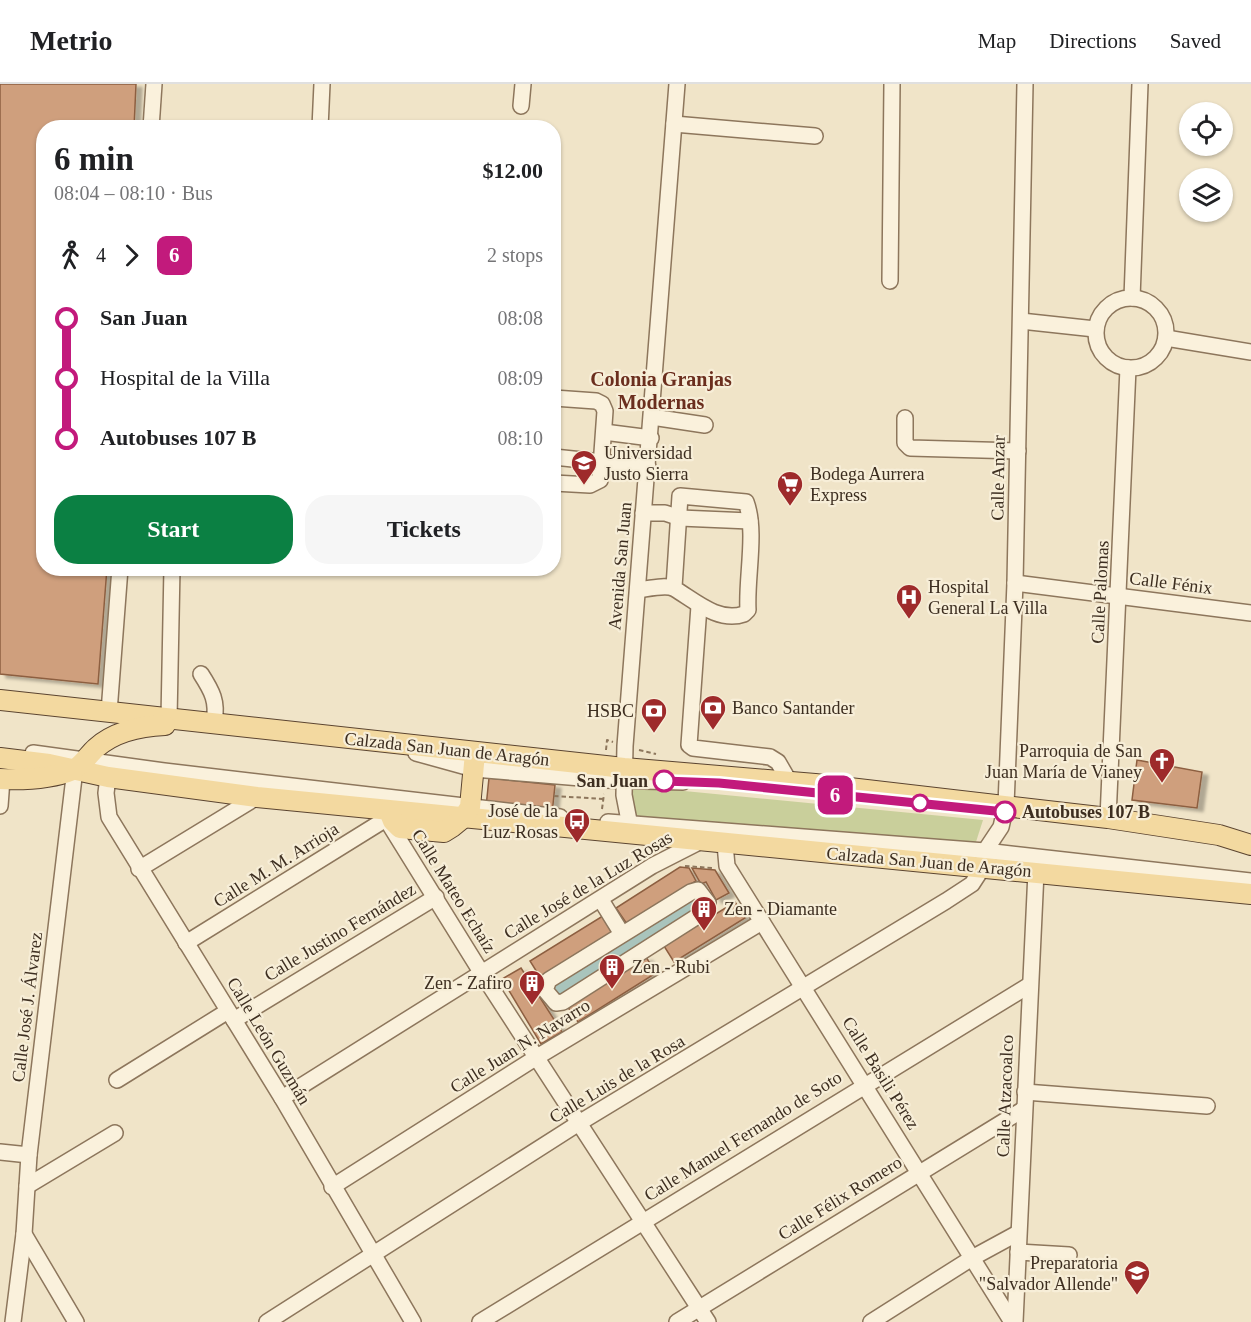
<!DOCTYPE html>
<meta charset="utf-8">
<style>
:root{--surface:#fff;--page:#f6f6f6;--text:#202124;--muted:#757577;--line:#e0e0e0;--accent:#0b8043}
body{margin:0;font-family:"Times New Roman",serif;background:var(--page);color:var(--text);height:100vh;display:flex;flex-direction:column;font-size:22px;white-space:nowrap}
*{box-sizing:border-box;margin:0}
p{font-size:20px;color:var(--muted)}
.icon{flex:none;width:33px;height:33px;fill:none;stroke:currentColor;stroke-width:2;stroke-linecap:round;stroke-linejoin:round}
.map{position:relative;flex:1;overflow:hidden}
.side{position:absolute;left:36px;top:36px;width:525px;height:456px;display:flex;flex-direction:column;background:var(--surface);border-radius:24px;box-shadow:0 2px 4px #0004}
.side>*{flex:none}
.badge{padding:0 12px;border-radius:9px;font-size:21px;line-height:39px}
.buttons{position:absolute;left:1179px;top:18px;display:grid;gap:12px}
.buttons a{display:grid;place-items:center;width:54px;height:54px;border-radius:50%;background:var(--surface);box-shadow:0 2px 4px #0004;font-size:30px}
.map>.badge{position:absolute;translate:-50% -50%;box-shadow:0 0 0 3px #fff}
.legs{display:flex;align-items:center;gap:9px;height:66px;padding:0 18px;font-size:20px}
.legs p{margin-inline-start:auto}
.summary{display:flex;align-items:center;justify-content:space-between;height:102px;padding:0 18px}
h1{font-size:33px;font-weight:700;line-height:45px}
.button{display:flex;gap:12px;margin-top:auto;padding:12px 18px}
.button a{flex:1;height:69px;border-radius:24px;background:var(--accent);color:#fff;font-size:24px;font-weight:700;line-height:69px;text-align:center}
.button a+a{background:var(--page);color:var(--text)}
ul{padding:0 18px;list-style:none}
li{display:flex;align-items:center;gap:21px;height:60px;font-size:22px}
li i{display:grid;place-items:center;width:9px;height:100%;margin:0 8px;background:currentColor}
li i::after{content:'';width:15px;height:15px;margin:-8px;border:4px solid;border-radius:50%;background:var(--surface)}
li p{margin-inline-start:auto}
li:first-child i{background:linear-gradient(#0000 50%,currentColor 0)}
li:last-child i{background:linear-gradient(currentColor 50%,#0000 0)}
header{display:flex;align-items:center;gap:36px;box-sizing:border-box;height:84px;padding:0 30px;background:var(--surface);border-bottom:2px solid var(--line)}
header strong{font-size:28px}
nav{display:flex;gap:33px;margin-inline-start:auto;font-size:21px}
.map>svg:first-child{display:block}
.green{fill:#c9cf9b}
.water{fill:#a9c4bc;stroke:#6f938a;stroke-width:1.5}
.building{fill:#cf9f7d;stroke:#8d5f41;stroke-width:1.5;filter:url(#shadow)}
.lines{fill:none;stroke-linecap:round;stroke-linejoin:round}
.minor-casing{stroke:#8d765c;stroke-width:18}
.major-casing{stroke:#5b4430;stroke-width:22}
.path{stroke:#8d765c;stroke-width:2;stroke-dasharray:4.5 3;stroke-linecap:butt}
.minor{stroke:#faf1dc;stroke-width:15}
.major{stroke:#f3d9a0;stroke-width:20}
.line-1-casing{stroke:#fff;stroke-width:14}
.line-1{stroke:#c21a7c;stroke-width:9}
.stop-1-dot{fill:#fff;stroke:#c21a7c;stroke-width:3}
.labels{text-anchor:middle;stroke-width:4.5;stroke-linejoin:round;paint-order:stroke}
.poi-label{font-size:18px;fill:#3d2e20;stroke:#f7eed8;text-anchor:start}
.street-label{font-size:18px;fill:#3d2e20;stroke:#f7eed8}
.stop-label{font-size:18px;font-weight:bold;fill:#3d2e20;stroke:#f7eed8;text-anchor:end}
.neighbourhood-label{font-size:20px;font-weight:bold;fill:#6b2e1e;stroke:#f7eed8}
</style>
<header>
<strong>Metrio</strong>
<nav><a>Map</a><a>Directions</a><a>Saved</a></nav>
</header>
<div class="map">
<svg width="1251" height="1238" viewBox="0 0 1251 1238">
<defs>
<filter id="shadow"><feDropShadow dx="6" dy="3.5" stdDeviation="1.5" flood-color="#0004"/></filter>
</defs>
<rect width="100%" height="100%" fill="#f0e4c8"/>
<path class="green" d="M643,703L983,736L975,761L656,738L633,730L626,706Z"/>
<path class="water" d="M696,809L704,822L558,914L550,902Z"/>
<g class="building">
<path d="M0,0H136L134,44H44V484H107L98,600L0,590Z"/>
<path d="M1137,676L1202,688L1197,724L1132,716Z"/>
<path d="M489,694L555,701L552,730L486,723Z"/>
<path d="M680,783L689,784L696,797L627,840L616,824Z"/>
<path d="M692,784L715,786L729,809L716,816L706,798L701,800Z"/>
<path d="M735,818L745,834L674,878L664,862Z"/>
<path d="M606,830L618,846L540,893L530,877Z"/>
<path d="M646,873L656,889L578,938L567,922Z"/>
<path d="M521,884L562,948L541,960L502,895Z"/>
</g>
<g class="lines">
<g class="minor-casing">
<g id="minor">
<path d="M521,22L523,0"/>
<path d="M674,40L815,52"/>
<path d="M151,44L154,0"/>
<path d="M320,44L322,0"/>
<path d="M890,197L892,0"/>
<path d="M1132,214L1140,0"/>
<circle cx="1131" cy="249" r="35"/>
<path d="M1021,237L1095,245"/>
<path d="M1166,254L1251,268"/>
<path d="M554,314L596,317L602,320L605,327L600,396L590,401L554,399"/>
<path d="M652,333L705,341"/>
<path d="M905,334V359L910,364L1018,367"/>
<path d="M604,348L651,354"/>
<path d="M554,373L648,383"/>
<path d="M643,429H665L680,434L750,437"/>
<path d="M1015,499L1251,529"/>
<path d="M638,506C647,505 667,500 675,505C695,517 719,539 744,530L748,526C746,494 757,447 746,418L680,412L674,503"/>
<path d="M699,522L689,661L693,664L770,673L778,678L789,697"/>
<path d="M201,590C212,607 218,618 214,638"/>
<path d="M109,628L120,484"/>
<path d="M169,634L172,484"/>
<path d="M33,669L164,687L560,733"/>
<path d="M416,669L474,685L605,696L683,698"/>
<path d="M108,693L106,709L109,733L282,1014L413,1238"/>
<path d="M0,722L2,695"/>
<path d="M1108,734L1128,284"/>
<path d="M388,738L481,888L708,1238"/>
<path d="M608,738L985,767L1251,797"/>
<path d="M631,747L624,711L625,662L677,0"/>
<path d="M725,760L727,782L1012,1238"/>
<path d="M139,785L257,713"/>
<path d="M698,806L708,819L704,828L563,918L556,919L545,906L549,896L691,808Z"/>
<path d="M601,816L622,850"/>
<path d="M186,859L386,735"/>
<path d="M234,936L436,813"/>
<path d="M117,996L228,927"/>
<path d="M1025,1008L1207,1022"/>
<path d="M282,1014L652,782L701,757"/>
<path d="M0,1068L29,1071"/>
<path d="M27,1102L115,1049"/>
<path d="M332,1103L537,973L762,838"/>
<path d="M24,1150L76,1238"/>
<path d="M1018,1168L1069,1171"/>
<path d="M13,1238L24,1150L29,1071L75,685"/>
<path d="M267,1238L579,1039L946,817L972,800L983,783L985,767L1001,743L1006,721L1015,499L1025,0"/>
<path d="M480,1238L1028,902"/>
<path d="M677,1238L1024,1025"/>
<path d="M871,1238L972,1174L1018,1149"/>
<path d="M1015,1238L1036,788"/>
</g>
</g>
<g class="major-casing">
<g id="major">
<path d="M0,616L624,684L815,700L1108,734L1219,751L1251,761"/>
<path d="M0,674L49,680L108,693L257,713L1251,810"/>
<path d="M0,695C23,696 51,695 73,686C82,682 89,670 96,664C115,647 141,642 165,641"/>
<path d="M389,727L393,737L400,744L444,748L452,743L463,734L470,723L475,669"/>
</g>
</g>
<g class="path">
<path d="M606,666L607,656L613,658"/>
<path d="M639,666L656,670"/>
<path d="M554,712L604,715"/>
<path d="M602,725L604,710"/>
<path d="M685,782L712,784"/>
</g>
<use href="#minor" class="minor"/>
<use href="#major" class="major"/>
</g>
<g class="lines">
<g class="line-1-casing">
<path id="line-1" d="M664,697L719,699L1005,728"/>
</g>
<use href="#line-1" class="line-1"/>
</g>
<defs>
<g id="university-pin" transform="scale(1.35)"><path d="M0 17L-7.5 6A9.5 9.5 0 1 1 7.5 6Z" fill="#9e2a2b" stroke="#f7eed8"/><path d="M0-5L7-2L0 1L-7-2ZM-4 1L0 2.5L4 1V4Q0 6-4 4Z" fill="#fff"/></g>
<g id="supermarket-pin" transform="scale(1.35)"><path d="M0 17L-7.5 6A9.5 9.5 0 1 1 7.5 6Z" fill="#9e2a2b" stroke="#f7eed8"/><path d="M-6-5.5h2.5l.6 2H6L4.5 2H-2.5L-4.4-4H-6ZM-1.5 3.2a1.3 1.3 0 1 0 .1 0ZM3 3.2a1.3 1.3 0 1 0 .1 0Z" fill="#fff"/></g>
<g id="hospital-pin" transform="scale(1.35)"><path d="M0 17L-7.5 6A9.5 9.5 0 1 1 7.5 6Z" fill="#9e2a2b" stroke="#f7eed8"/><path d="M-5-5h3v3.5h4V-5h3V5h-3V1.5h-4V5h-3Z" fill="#fff"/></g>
<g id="bank-pin" transform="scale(1.35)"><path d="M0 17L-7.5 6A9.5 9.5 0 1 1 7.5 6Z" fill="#9e2a2b" stroke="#f7eed8"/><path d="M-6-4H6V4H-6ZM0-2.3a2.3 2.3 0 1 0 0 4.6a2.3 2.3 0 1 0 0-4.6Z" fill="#fff"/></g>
<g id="church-pin" transform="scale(1.35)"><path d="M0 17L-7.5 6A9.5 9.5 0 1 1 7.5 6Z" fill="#9e2a2b" stroke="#f7eed8"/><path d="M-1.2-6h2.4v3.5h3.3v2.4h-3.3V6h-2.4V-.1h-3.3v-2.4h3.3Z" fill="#fff"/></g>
<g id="bus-pin" transform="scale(1.35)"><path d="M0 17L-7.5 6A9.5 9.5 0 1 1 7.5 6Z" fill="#9e2a2b" stroke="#f7eed8"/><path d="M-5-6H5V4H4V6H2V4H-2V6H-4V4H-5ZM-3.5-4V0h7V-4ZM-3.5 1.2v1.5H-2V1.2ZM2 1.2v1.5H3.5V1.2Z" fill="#fff"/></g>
<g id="building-pin" transform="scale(1.35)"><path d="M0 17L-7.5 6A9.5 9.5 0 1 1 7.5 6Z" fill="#9e2a2b" stroke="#f7eed8"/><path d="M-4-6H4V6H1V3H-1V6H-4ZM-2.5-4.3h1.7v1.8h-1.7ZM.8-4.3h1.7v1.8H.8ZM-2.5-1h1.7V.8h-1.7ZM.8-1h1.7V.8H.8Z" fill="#fff"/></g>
<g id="school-pin" transform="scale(1.35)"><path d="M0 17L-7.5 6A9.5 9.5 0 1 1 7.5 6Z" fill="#9e2a2b" stroke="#f7eed8"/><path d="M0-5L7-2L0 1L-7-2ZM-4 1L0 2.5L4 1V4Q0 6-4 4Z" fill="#fff"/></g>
</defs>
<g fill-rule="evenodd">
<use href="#university-pin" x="584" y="379"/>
<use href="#supermarket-pin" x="790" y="400"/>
<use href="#hospital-pin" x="909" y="513"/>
<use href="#bank-pin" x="713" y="624"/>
<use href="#bank-pin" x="654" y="627"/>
<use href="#church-pin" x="1162" y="677"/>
<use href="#bus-pin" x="577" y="737"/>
<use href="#building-pin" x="704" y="825"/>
<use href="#building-pin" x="612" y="883"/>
<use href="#building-pin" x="532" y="899"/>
<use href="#school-pin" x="1137" y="1189"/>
</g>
<g class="stop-1-dot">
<circle cx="664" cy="697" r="10"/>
<circle cx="920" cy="719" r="8"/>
<circle cx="1005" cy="728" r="10"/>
</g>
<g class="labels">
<g class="poi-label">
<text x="604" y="375">Universidad<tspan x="604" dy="21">Justo Sierra</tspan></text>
<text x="810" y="396">Bodega Aurrera<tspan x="810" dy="21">Express</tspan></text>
<text x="928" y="509">Hospital<tspan x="928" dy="21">General La Villa</tspan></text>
<text x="732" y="630">Banco Santander</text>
<text x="634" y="633" text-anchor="end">HSBC</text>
<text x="1142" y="673" text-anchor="end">Parroquia de San<tspan x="1142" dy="21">Juan María de Vianey</tspan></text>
<text x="558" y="733" text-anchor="end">José de la<tspan x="558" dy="21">Luz Rosas</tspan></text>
<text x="724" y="831">Zen - Diamante</text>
<text x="632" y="889">Zen - Rubi</text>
<text x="512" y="905" text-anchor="end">Zen - Zafiro</text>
<text x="1118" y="1185" text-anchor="end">Preparatoria<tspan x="1118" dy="21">"Salvador Allende"</tspan></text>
</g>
<g class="street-label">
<text transform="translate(998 394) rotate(-89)" y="6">Calle Anzar</text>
<text transform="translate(620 482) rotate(-85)" y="6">Avenida San Juan</text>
<text transform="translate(1171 499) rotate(7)" y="6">Calle Fénix</text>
<text transform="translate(1100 508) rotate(-87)" y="6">Calle Palomas</text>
<text transform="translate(447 665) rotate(6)" y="6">Calzada San Juan de Aragón</text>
<text transform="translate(929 778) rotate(5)" y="6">Calzada San Juan de Aragón</text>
<text transform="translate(276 781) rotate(-32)" y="6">Calle M. M. Arrioja</text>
<text transform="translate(588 801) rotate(-31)" y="6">Calle José de la Luz Rosas</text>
<text transform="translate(454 807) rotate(58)" y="6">Calle Mateo Echaíz</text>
<text transform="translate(340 848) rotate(-31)" y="6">Calle Justino Fernández</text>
<text transform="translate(27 923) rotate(-83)" y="6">Calle José J. Álvarez</text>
<text transform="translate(269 957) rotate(59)" y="6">Calle León Guzmán</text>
<text transform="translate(520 962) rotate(-32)" y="6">Calle Juan N. Navarro</text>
<text transform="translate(881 989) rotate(58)" y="6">Calle Basili Pérez</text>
<text transform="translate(617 995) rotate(-31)" y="6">Calle Luis de la Rosa</text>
<text transform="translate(1005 1012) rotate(-88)" y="6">Calle Atzacoalco</text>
<text transform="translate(743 1052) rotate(-32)" y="6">Calle Manuel Fernando de Soto</text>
<text transform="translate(840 1114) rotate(-32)" y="6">Calle Félix Romero</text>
</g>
<g class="stop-label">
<text x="648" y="703">San Juan</text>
<text x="1022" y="734" text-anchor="start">Autobuses 107 B</text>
</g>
<g class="neighbourhood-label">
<text x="661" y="302">Colonia Granjas<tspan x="661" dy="23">Modernas</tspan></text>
</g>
</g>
</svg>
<div class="buttons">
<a><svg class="icon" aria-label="locate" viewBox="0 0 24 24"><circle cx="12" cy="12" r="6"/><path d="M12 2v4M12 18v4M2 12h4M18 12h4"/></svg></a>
<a><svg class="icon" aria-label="layers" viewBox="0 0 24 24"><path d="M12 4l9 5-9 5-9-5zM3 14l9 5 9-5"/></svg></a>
</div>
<b class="badge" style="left:835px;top:711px;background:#c21a7c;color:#fff">6</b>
<section class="side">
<div class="summary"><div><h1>6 min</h1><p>08:04 – 08:10 · Bus</p></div><b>$12.00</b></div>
<div class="legs"><svg class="icon" aria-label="walk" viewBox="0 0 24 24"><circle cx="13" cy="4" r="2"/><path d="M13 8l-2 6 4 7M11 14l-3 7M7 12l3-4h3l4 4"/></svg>4<svg class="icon" aria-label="forward" viewBox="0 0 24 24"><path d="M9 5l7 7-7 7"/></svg><b class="badge" style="background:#c21a7c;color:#fff">6</b><p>2 stops</p></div>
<ul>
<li><i style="color:#c21a7c"></i><b>San Juan</b><p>08:08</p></li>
<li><i style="color:#c21a7c"></i><span>Hospital de la Villa</span><p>08:09</p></li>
<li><i style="color:#c21a7c"></i><b>Autobuses 107 B</b><p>08:10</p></li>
</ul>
<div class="button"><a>Start</a><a>Tickets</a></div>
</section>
</div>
